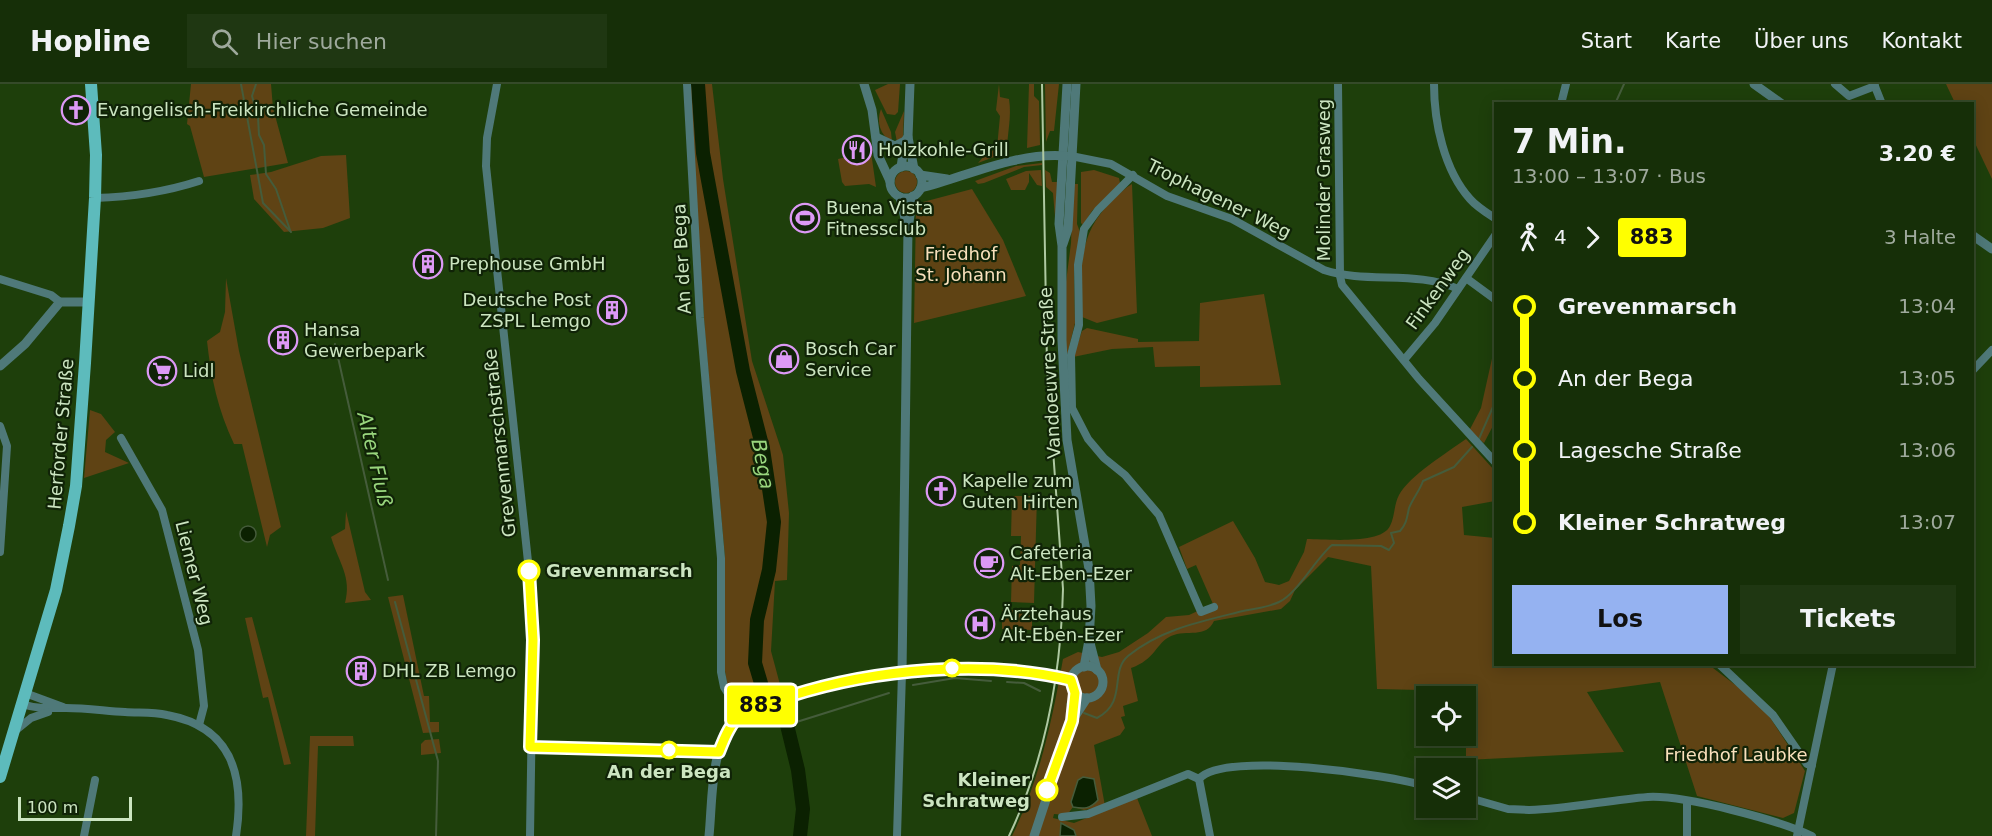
<!DOCTYPE html>
<html lang="de">
<meta charset="utf-8">
<style>
:root{--surface:#162f08;--page:#1f3712;--text:#f1f3f6;--muted:#9ea99c;--line:#354a29;--accent:#95b2f1}
body{margin:0;font-family:"DejaVu Sans",sans-serif;background:var(--page);color:var(--text);height:100vh;display:flex;flex-direction:column;font-size:22px;white-space:nowrap}
*{box-sizing:border-box;margin:0}
p{font-size:20px;color:var(--muted)}
.icon{flex:none;width:33px;height:33px;fill:none;stroke:currentColor;stroke-width:2;stroke-linecap:round;stroke-linejoin:round}
.map{position:relative;flex:1;overflow:hidden}
.details{position:absolute;left:1494px;top:18px;width:480px;height:564px;display:flex;flex-direction:column;background:var(--surface);border-radius:0px;box-shadow:0 3px 15px #0003,0 0 0 2px var(--line)}
.details>*{flex:none}
.badge{padding:0 12px;border-radius:4px;font-size:21px;line-height:39px}
.buttons{position:absolute;left:1416px;top:602px;display:grid;gap:12px}
.buttons a{display:grid;place-items:center;width:60px;height:60px;border-radius:0px;background:var(--surface);box-shadow:0 3px 15px #0003,0 0 0 2px var(--line);font-size:30px}
.scale{position:absolute;left:18px;bottom:15px;width:114px;box-sizing:border-box;padding-left:6px;border:3px solid #cce5c1;border-top:0;font-size:16px;line-height:21px;white-space:nowrap;color:#cce5c1;-webkit-text-stroke:4px #102307;paint-order:stroke}
.map>.badge{position:absolute;translate:-50% -50%;box-shadow:0 0 0 3px #fff}
.legs{display:flex;align-items:center;gap:9px;height:66px;padding:0 18px;font-size:20px}
.legs p{margin-inline-start:auto}
.overview{display:flex;align-items:center;justify-content:space-between;height:102px;padding:0 18px}
h1{font-size:33px;font-weight:700;line-height:45px}
.action{display:flex;gap:12px;margin-top:auto;padding:12px 18px}
.action a{flex:1;height:69px;border-radius:0px;background:var(--accent);color:#111;font-size:24px;font-weight:700;line-height:69px;text-align:center}
.action a+a{background:var(--page);color:var(--text)}
ul{padding:0 18px;list-style:none}
li{display:flex;align-items:center;gap:21px;height:72px;font-size:22px}
li i{display:grid;place-items:center;width:9px;height:100%;margin:0 8px;background:currentColor}
li i::after{content:'';width:15px;height:15px;margin:-8px;border:4px solid;border-radius:50%;background:var(--surface)}
li p{margin-inline-start:auto}
li:first-child i{background:linear-gradient(#0000 50%,currentColor 0)}
li:last-child i{background:linear-gradient(currentColor 50%,#0000 0)}
header{display:flex;align-items:center;gap:36px;box-sizing:border-box;height:84px;padding:0 30px;background:var(--surface);border-bottom:2px solid var(--line)}
header strong{font-size:28px}
nav{display:flex;gap:33px;margin-inline-start:auto;font-size:21px}
.search{width:420px;height:54px;background:var(--page);display:flex;align-items:center;gap:15px;box-sizing:border-box;padding:0 21px;border-radius:0px;color:var(--muted);font-size:22px}
.map>svg:first-child{display:block}
.green{fill:#5f4314}
.water{fill:#0b2101;stroke:#455c3b;stroke-width:1.5}
.lines{fill:none;stroke-linecap:round;stroke-linejoin:round}
.stream{stroke:#455c3b;stroke-width:2}
.river{stroke:#0b2101;stroke-width:14}
.minor{stroke:#4f7979;stroke-width:8}
.tertiary{stroke:#4f7979;stroke-width:9}
.primary{stroke:#5dbbbc;stroke-width:12}
.rail{stroke:#afc9a2;stroke-width:2}
.line-1-casing{stroke:#fff;stroke-width:14}
.line-1{stroke:#ff0;stroke-width:9}
.stop-1-dot{fill:#fff;stroke:#ff0;stroke-width:3}
.labels{text-anchor:middle;stroke-width:4.5;stroke-linejoin:round;paint-order:stroke}
.poi-label{font-size:18px;fill:#cce5c1;stroke:#102307;text-anchor:start}
.street-label{font-size:18px;fill:#cce5c1;stroke:#102307}
.park-label{font-size:18px;fill:#f9e0bc;stroke:#102307}
.stop-label{font-size:18px;font-weight:bold;fill:#cce5c1;stroke:#102307;text-anchor:start}
.water-label{font-size:20px;font-style:italic;fill:#99d67d;stroke:#102307}
</style>
<header>
<strong>Hopline</strong>
<div class="search"><svg class="icon" aria-label="search" viewBox="0 0 24 24"><circle cx="10" cy="10" r="6"/><path d="M15 15l6 6"/></svg>Hier suchen</div>
<nav><a>Start</a><a>Karte</a><a>Über uns</a><a>Kontakt</a></nav>
</header>
<div class="map">
<svg width="1992" height="752" viewBox="0 0 1992 752">
<rect width="100%" height="100%" fill="#1e3f0b"/>
<g class="green">
<path d="M191,0H271L273,24L288,79L204,93L190,42L187,40Z"/>
<path d="M689,0H712L723,95L752,277L783,371L789,429L787,496L775,497L771,567L782,608L743,624L727,600L725,587V474L705,250Z"/>
<path d="M888,0H900L898,28L895,31L887,30L875,6Z"/>
<path d="M999,0L1000,13L1009,15C1012,33 1007,50 1007,68L978,79L985,71L997,64L1000,32L996,26Z"/>
<path d="M1029,0H1034V12L1039,17L1040,61L1027,64Z"/>
<path d="M1045,0H1059L1054,47H1050L1046,58Z"/>
<path d="M1946,0H1992V95L1973,55L1972,20L1955,19Z"/>
<path d="M881,25L891,48L892,58C880,51 876,38 881,25Z"/>
<path d="M904,27L903,53L897,58L895,48Z"/>
<path d="M871,68L876,103L869,100L845,102L842,98L838,75Z"/>
<path d="M346,71L350,134L323,144L284,148L254,115L250,91L271,88L321,72Z"/>
<path d="M1042,79V81L1024,83L984,99L978,100L975,97L1016,82Z"/>
<path d="M1041,86L1042,102L1037,101L1029,89V98L1025,106H1011L1006,95L1026,87Z"/>
<path d="M1045,86L1050,89L1052,98H1057L1056,145L1053,109L1046,103Z"/>
<path d="M1094,86L1119,94L1120,99L1092,127L1083,141L1081,139V88Z"/>
<circle cx="906" cy="98" r="11"/>
<path d="M1073,100H1078L1077,140L1080,148L1074,189L1075,239L1066,276V198L1071,159Z"/>
<path d="M1132,100L1137,229L1097,239L1082,233C1081,186 1076,150 1114,115C1119,110 1125,104 1132,100Z"/>
<path d="M972,105L1003,156L1026,212L914,239L916,126L923,118Z"/>
<path d="M226,194L239,267L281,443L270,451L267,463L242,360H234C218,326 211,294 207,257L220,248L225,228Z"/>
<path d="M1264,210L1281,301L1200,303V282L1155,283L1153,263L1112,265L1073,273L1082,247L1087,244L1138,255V258L1199,257L1200,219Z"/>
<path d="M1495,261V338L1484,359L1469,347L1481,324Z"/>
<path d="M90,326L101,330L115,348L106,356L105,368L129,379L84,394Z"/>
<path d="M1466,355L1495,387V417L1462,423L1464,451L1495,454L1496,580L1709,581L1746,609L1769,632L1805,687L1794,729L1783,734L1697,712L1660,598L1587,608L1624,668L1466,676V612L1463,607L1377,605L1371,482L1328,473L1295,506L1290,517L1281,525L1214,537C1206,555 1187,545 1171,552C1156,559 1155,576 1131,584L1138,617L1123,622L1125,632L1121,633L1125,644L1120,651L1094,661L1105,722L1084,726L1073,723L1067,731L1054,730L1053,734L1074,739L1137,714L1152,752H1012C1040,695 1052,637 1063,575L1078,568L1102,573L1119,568L1148,549L1166,533L1189,531L1213,520L1196,481L1187,485L1179,463L1233,437L1255,474L1265,498L1279,501L1289,497L1304,468L1307,455C1325,455 1381,461 1390,442C1395,432 1394,420 1399,411C1409,392 1448,368 1466,355Z"/>
<path d="M1012,412H1037L1034,519L1011,518L1012,482L1020,481L1021,452H1011Z"/>
<path d="M346,427L365,508L371,516L345,519C352,493 339,479 331,453L345,445Z"/>
<path d="M403,511L424,612H429L430,638H439V648L423,649L388,513Z"/>
<path d="M1002,526H1032V546L1002,545Z"/>
<path d="M252,533L291,680L284,681L268,613L263,614L245,534Z"/>
<path d="M310,652H353L354,662H318L315,752H306Z"/>
<path d="M439,655L441,669L421,671V660L425,656Z"/>
</g>
<g class="water">
<circle cx="248" cy="450" r="8"/>
<path d="M1083,693L1094,695L1098,716C1090,725 1084,725 1073,723L1071,718L1078,696Z"/>
<path d="M1061,739L1074,746L1076,752H1060Z"/>
</g>
<g class="lines">
<g class="stream">
<path d="M241,0L263,119L291,148"/>
<path d="M256,0L252,12L258,33L259,51L264,61L266,90L276,105L290,146"/>
<path d="M1615,20L1624,0"/>
<path d="M335,260L388,496"/>
<path d="M1478,357L1496,316"/>
<path d="M395,518L438,677L436,752"/>
<path d="M1007,598L1024,599L1040,607"/>
<path d="M913,601L955,594L991,597"/>
<path d="M1067,620L1071,622"/>
<path d="M1084,629L1097,634C1128,618 1109,588 1128,572C1161,545 1203,537 1243,527C1254,525 1269,523 1279,518C1297,510 1316,474 1332,461L1381,462L1389,466L1394,459L1391,449L1400,447C1407,439 1407,433 1409,424C1413,414 1420,406 1423,397L1454,383L1472,363"/>
<path d="M787,641L889,609"/>
</g>
<path class="river" d="M698,0L703,69L743,287L763,365L774,438L769,486L757,536L755,579L763,606L787,641L798,686L803,725L800,752"/>
<g class="minor">
<path d="M497,0L487,54L486,82L529,487L533,556L530,752"/>
<path d="M687,0L700,234L721,474V588L724,603L741,630"/>
<path d="M1338,0L1340,192L1342,201L1419,295L1496,379"/>
<path d="M1434,0C1434,38 1444,86 1470,115C1477,123 1487,129 1496,135"/>
<path d="M1835,0L1849,12L1875,2"/>
<path d="M1874,0L1882,20"/>
<path d="M1561,20L1566,0"/>
<path d="M1071,72L1111,80L1167,112L1232,135L1324,186C1367,200 1417,186 1458,205"/>
<path d="M1133,91L1098,126L1084,145L1078,181L1079,241L1071,271L1072,324L1088,355L1104,374L1125,391L1159,431L1201,528L1214,523"/>
<path d="M95,114C130,113 165,108 199,97"/>
<path d="M1466,194L1496,216"/>
<path d="M0,195L51,211L60,218"/>
<path d="M1404,276L1435,239L1496,150"/>
<path d="M1972,287L1992,266"/>
<path d="M0,342L7,362L0,468"/>
<path d="M121,354L162,426L198,566L204,622L199,641"/>
<path d="M1719,580L1773,631L1807,680L1812,681"/>
<path d="M25,609L63,623"/>
<path d="M21,620C38,625 49,624 66,624C86,624 106,627 125,628C139,629 153,628 167,631C233,643 245,693 236,752"/>
<path d="M15,647L31,634L48,628"/>
<path d="M1199,695C1224,666 1390,691 1426,702"/>
<path d="M1199,695L1210,752"/>
<path d="M1466,713L1508,725L1529,726C1569,725 1608,716 1648,713C1684,711 1779,736 1812,752"/>
<path d="M1062,733L1088,730L1188,690L1199,695"/>
<path d="M84,752L95,696"/>
<path d="M897,752L902,589"/>
<path d="M1687,752V717"/>
<path d="M1797,752L1833,580"/>
</g>
<g class="tertiary">
<path d="M864,0L872,26L878,71L890,97"/>
<path d="M910,0L908,53L914,85"/>
<path d="M1067,0L1059,140L1062,162V256L1067,356L1089,485L1091,522L1089,556L1084,583"/>
<path d="M1754,0L1782,20"/>
<path d="M876,53L895,62L905,57L908,53"/>
<circle cx="906" cy="98" r="16"/>
<path d="M901,83L905,57"/>
<path d="M920,91L947,95"/>
<path d="M921,104C968,92 1016,68 1066,72"/>
<path d="M900,113L906,139"/>
<path d="M1972,151L1992,165"/>
<path d="M1063,160L1068,145L1076,0"/>
<path d="M0,282L25,260L60,218H89"/>
<path d="M1090,559L1097,586"/>
<circle cx="1087" cy="598" r="16"/>
<path d="M902,589L908,144L913,112"/>
<path d="M709,752C713,714 709,659 740,631C751,620 773,617 787,613C877,585 979,574 1071,596"/>
<path d="M1034,752L1072,637L1087,614"/>
</g>
<path class="primary" d="M0,693L56,506L69,442L76,402L85,279L95,114L96,71L91,0"/>
<path class="rail" d="M1009,752C1046,674 1061,591 1063,505L1047,282L1042,0"/>
</g>
<g class="lines">
<g class="line-1-casing">
<path id="line-1" d="M529,487L533,556L530,663L719,668C724,655 731,637 743,629C757,620 774,616 790,612C875,585 983,575 1071,596L1075,609L1072,637L1047,706"/>
</g>
<use href="#line-1" class="line-1"/>
</g>
<defs>
<g id="church-ring" transform="scale(1.5)"><circle r="9.5" fill="#102307" stroke="#dc99f5" stroke-width="1.5"/><path d="M-1.2-6h2.4v3.5h3.3v2.4h-3.3V6h-2.4V-.1h-3.3v-2.4h3.3Z" fill="#dc99f5"/></g>
<g id="restaurant-ring" transform="scale(1.5)"><circle r="9.5" fill="#102307" stroke="#dc99f5" stroke-width="1.5"/><path d="M-5-6h1v4h1v-4h1v4h1v-4h1v5L-1.5 .5V6h-2V.5L-5-1ZM5-6V6H3V1.5H1.5Q1.5-4 5-6Z" fill="#dc99f5"/></g>
<g id="stadium-ring" transform="scale(1.5)"><circle r="9.5" fill="#102307" stroke="#dc99f5" stroke-width="1.5"/><path d="M0-5a6.5 5 0 1 0 0 10a6.5 5 0 1 0 0-10ZM-3.5-1.8h7v3.6h-7Z" fill="#dc99f5"/></g>
<g id="building-ring" transform="scale(1.5)"><circle r="9.5" fill="#102307" stroke="#dc99f5" stroke-width="1.5"/><path d="M-4-6H4V6H1V3H-1V6H-4ZM-2.5-4.3h1.7v1.8h-1.7ZM.8-4.3h1.7v1.8H.8ZM-2.5-1h1.7V.8h-1.7ZM.8-1h1.7V.8H.8Z" fill="#dc99f5"/></g>
<g id="shop-ring" transform="scale(1.5)"><circle r="9.5" fill="#102307" stroke="#dc99f5" stroke-width="1.5"/><path d="M-5-2.5h2.3a2.7 3.5 0 0 1 5.4 0H5L5.5 6h-11ZM-1.5-2.5h3a1.5 2.3 0 0 0-3 0Z" fill="#dc99f5"/></g>
<g id="supermarket-ring" transform="scale(1.5)"><circle r="9.5" fill="#102307" stroke="#dc99f5" stroke-width="1.5"/><path d="M-6-5.5h2.5l.6 2H6L4.5 2H-2.5L-4.4-4H-6ZM-1.5 3.2a1.3 1.3 0 1 0 .1 0ZM3 3.2a1.3 1.3 0 1 0 .1 0Z" fill="#dc99f5"/></g>
<g id="cafe-ring" transform="scale(1.5)"><circle r="9.5" fill="#102307" stroke="#dc99f5" stroke-width="1.5"/><path d="M-5.5-4.5H6V0H3Q3 3.5 0 3.5H-2.5Q-5.5 3.5-5.5 0ZM3-3.2v2h1.7v-2ZM-6 4.5H4V6H-6Z" fill="#dc99f5"/></g>
<g id="hospital-ring" transform="scale(1.5)"><circle r="9.5" fill="#102307" stroke="#dc99f5" stroke-width="1.5"/><path d="M-5-5h3v3.5h4V-5h3V5h-3V1.5h-4V5h-3Z" fill="#dc99f5"/></g>
</defs>
<g fill-rule="evenodd">
<use href="#church-ring" x="76" y="26"/>
<use href="#restaurant-ring" x="857" y="66"/>
<use href="#stadium-ring" x="805" y="134"/>
<use href="#building-ring" x="428" y="180"/>
<use href="#building-ring" x="612" y="226"/>
<use href="#building-ring" x="283" y="256"/>
<use href="#shop-ring" x="784" y="275"/>
<use href="#supermarket-ring" x="162" y="287"/>
<use href="#church-ring" x="941" y="407"/>
<use href="#cafe-ring" x="989" y="479"/>
<use href="#hospital-ring" x="980" y="540"/>
<use href="#building-ring" x="361" y="587"/>
</g>
<g class="stop-1-dot">
<circle cx="529" cy="487" r="10"/>
<circle cx="952" cy="584" r="8"/>
<circle cx="669" cy="666" r="8"/>
<circle cx="1047" cy="706" r="10"/>
</g>
<g class="labels">
<g class="poi-label">
<text x="97" y="32">Evangelisch-Freikirchliche Gemeinde</text>
<text x="878" y="72">Holzkohle-Grill</text>
<text x="826" y="130">Buena Vista<tspan x="826" dy="21">Fitnessclub</tspan></text>
<text x="449" y="186">Prephouse GmbH</text>
<text x="591" y="222" text-anchor="end">Deutsche Post<tspan x="591" dy="21">ZSPL Lemgo</tspan></text>
<text x="304" y="252">Hansa<tspan x="304" dy="21">Gewerbepark</tspan></text>
<text x="805" y="271">Bosch Car<tspan x="805" dy="21">Service</tspan></text>
<text x="183" y="293">Lidl</text>
<text x="962" y="403">Kapelle zum<tspan x="962" dy="21">Guten Hirten</tspan></text>
<text x="1010" y="475">Cafeteria<tspan x="1010" dy="21">Alt-Eben-Ezer</tspan></text>
<text x="1001" y="536">Ärztehaus<tspan x="1001" dy="21">Alt-Eben-Ezer</tspan></text>
<text x="382" y="593">DHL ZB Lemgo</text>
</g>
<g class="street-label">
<text transform="translate(1324 96) rotate(-90)" y="6">Molinder Grasweg</text>
<text transform="translate(1219 115) rotate(26)" y="6">Trophagener Weg</text>
<text transform="translate(682 175) rotate(-93)" y="6">An der Bega</text>
<text transform="translate(1438 205) rotate(-54)" y="6">Finkenweg</text>
<text transform="translate(1050 289) rotate(-93)" y="6">Vandoeuvre Straße</text>
<text transform="translate(61 350) rotate(-85)" y="6">Herforder Straße</text>
<text transform="translate(500 359) rotate(-96)" y="6">Grevenmarschstraße</text>
<text transform="translate(194 489) rotate(76)" y="6">Liemer Weg</text>
</g>
<g class="park-label">
<text x="961" y="176">Friedhof<tspan x="961" dy="21">St. Johann</tspan></text>
<text x="1736" y="677">Friedhof Laubke</text>
</g>
<g class="stop-label">
<text x="546" y="493">Grevenmarsch</text>
<text x="669" y="694" text-anchor="middle">An der Bega</text>
<text x="1030" y="702" text-anchor="end">Kleiner<tspan x="1030" dy="21">Schratweg</tspan></text>
</g>
<g class="water-label">
<text transform="translate(375 375) rotate(77)" y="7">Alter Fluß</text>
<text transform="translate(763 380) rotate(79)" y="7">Bega</text>
</g>
</g>
</svg>
<div class="buttons">
<a><svg class="icon" aria-label="locate" viewBox="0 0 24 24"><circle cx="12" cy="12" r="6"/><path d="M12 2v4M12 18v4M2 12h4M18 12h4"/></svg></a>
<a><svg class="icon" aria-label="layers" viewBox="0 0 24 24"><path d="M12 4l9 5-9 5-9-5zM3 14l9 5 9-5"/></svg></a>
</div>
<div class="scale">100 m</div>
<b class="badge" style="left:761px;top:621px;background:#ff0;color:#111">883</b>
<section class="details">
<div class="overview"><div><h1>7 Min.</h1><p>13:00 – 13:07 · Bus</p></div><b>3.20 €</b></div>
<div class="legs"><svg class="icon" aria-label="walk" viewBox="0 0 24 24"><circle cx="13" cy="4" r="2"/><path d="M13 8l-2 6 4 7M11 14l-3 7M7 12l3-4h3l4 4"/></svg>4<svg class="icon" aria-label="forward" viewBox="0 0 24 24"><path d="M9 5l7 7-7 7"/></svg><b class="badge" style="background:#ff0;color:#111">883</b><p>3 Halte</p></div>
<ul>
<li><i style="color:#ff0"></i><b>Grevenmarsch</b><p>13:04</p></li>
<li><i style="color:#ff0"></i><span>An der Bega</span><p>13:05</p></li>
<li><i style="color:#ff0"></i><span>Lagesche Straße</span><p>13:06</p></li>
<li><i style="color:#ff0"></i><b>Kleiner Schratweg</b><p>13:07</p></li>
</ul>
<div class="action"><a>Los</a><a>Tickets</a></div>
</section>
</div>
